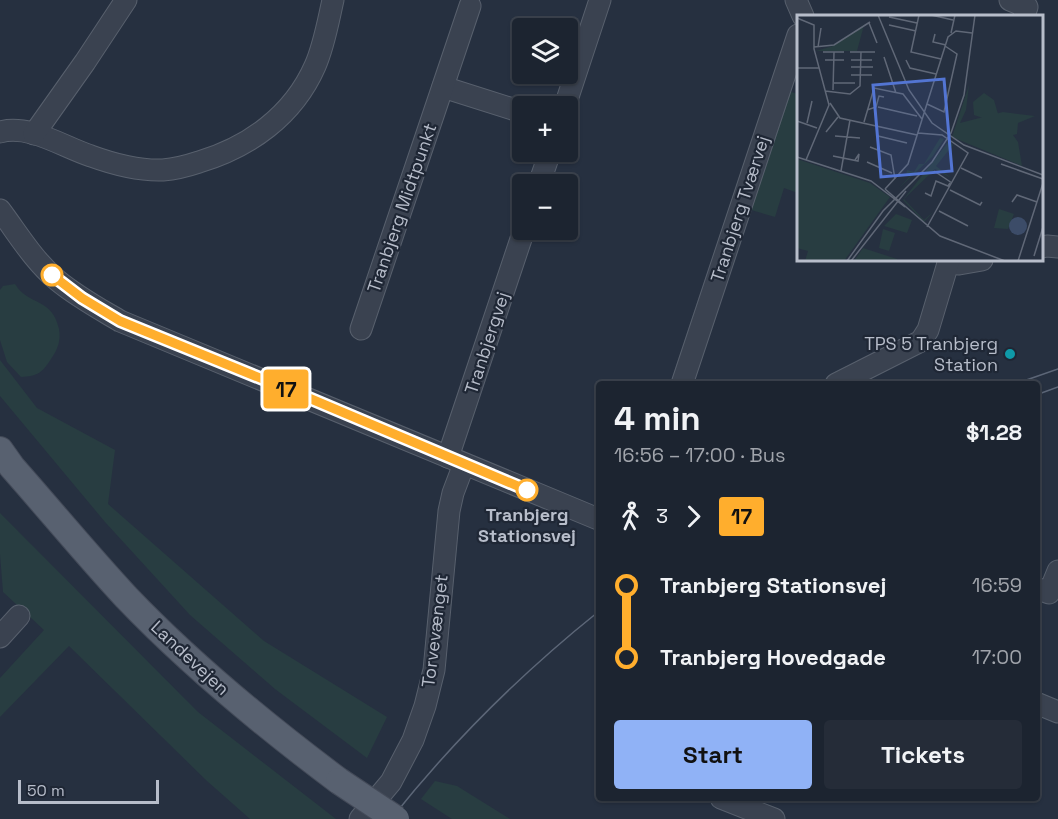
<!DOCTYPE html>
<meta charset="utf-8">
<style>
:root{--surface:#1c2430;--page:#252c38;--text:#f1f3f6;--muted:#a0a4ab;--line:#3a414c;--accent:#90b2f6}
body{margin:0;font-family:"Space Grotesk",sans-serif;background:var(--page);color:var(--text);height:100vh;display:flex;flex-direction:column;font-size:22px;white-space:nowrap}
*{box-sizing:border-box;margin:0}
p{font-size:20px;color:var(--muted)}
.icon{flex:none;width:33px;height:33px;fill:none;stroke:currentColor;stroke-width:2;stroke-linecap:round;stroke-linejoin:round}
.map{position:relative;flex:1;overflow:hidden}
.sheet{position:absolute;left:596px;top:381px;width:444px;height:420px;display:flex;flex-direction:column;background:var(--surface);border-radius:6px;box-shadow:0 2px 4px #0004,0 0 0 2px var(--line)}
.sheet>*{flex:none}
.badge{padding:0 12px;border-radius:4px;font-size:21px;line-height:39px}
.tools{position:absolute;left:512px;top:18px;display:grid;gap:12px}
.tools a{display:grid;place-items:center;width:66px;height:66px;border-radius:6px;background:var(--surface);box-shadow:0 2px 4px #0004,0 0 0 2px var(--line);font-size:30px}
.scale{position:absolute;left:18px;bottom:15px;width:141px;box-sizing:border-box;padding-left:6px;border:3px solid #b7bdca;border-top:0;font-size:16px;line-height:21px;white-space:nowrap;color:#b7bdca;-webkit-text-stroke:4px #1f2735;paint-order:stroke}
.map>.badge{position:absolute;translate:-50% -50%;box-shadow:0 0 0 3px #fff}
.legs{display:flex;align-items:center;gap:9px;height:66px;padding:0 18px;font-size:20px}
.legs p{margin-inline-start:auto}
.head{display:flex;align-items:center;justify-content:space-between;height:102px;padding:0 18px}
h1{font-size:33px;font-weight:800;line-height:45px}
.button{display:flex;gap:12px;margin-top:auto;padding:12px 18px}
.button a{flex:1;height:69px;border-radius:6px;background:var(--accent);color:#111;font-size:24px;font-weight:800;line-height:69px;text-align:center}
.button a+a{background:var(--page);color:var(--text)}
ul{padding:0 18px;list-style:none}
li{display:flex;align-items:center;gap:21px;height:72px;font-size:22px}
li i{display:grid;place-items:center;width:9px;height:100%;margin:0 8px;background:currentColor}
li i::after{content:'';width:15px;height:15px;margin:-8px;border:4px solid;border-radius:50%;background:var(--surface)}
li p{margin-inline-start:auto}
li:first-child i{background:linear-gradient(#0000 50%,currentColor 0)}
li:last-child i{background:linear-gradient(currentColor 50%,#0000 0)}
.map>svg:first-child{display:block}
.green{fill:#283d41}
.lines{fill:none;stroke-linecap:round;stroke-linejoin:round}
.minor-casing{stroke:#58606d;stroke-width:23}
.major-casing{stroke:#444b59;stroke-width:28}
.minor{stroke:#3a4250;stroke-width:21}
.major{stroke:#586170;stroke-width:26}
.tram{stroke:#5c6677;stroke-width:1.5}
.major-bridge-casing{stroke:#444b59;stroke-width:28;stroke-linecap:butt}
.major-bridge{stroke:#586170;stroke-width:26}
.line-1-casing{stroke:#fff;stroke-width:14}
.line-1{stroke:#ffae2d;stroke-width:9}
.stop-1-dot{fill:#fff;stroke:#ffae2d;stroke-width:3}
.culture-dot{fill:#0f9aa8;stroke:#1f2735;stroke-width:2}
.labels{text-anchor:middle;stroke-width:4.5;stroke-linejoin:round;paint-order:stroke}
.street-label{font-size:18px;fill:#b7bdca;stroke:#1f2735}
.poi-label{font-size:18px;fill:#b7bdca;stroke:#1f2735;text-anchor:end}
.stop-label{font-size:18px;font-weight:bold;fill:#b7bdca;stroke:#1f2735}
.inset-road{fill:none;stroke:#606877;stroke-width:1.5}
.view{fill:#5375d3;fill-opacity:0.15;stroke:#5375d3;stroke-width:3}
.inset-edge{fill:none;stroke:#b7bdca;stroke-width:3}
</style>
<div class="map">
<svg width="1058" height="819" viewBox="0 0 1058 819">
<rect width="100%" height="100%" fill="#263040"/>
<g class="green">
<path d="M788,91L798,94V193L784,188L775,217L748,209Z"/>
<path d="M15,284C28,306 52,297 59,329C61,340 58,349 51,359C42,373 38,376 21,377L7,362L0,340V290L3,286Z"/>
<path d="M0,360L37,408L115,450L108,504L264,641L387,717L367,758L275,689L190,615L105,522L0,396Z"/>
<path d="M0,513L198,712L336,819H250L207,781L69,646L0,717V678L44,630L3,592L0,554Z"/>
<path d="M435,781L457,786L510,819H452L421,799Z"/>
</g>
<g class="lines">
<g class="minor-casing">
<g id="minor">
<path d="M796,0L803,16"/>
<path d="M1010,0L1027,7L1024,16"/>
<path d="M443,87L522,112"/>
<path d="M565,106L600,0"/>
<path d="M0,132C30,124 63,147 91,156C113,164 139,171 163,170C175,169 187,166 199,162C249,147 293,116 315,66C324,46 328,22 333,0"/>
<path d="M34,134L85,62L126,0"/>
<path d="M539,184L550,152"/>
<path d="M0,210C18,234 34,261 57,280C76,296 98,308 120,321L598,519"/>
<path d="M1042,247L1047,246L1058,247"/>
<path d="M948,263L959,264L982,260"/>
<path d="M361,329L470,6"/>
<path d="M682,384L798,35"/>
<path d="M836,384L921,341L928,330L949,260"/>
<path d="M448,457L524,230"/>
<path d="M1036,588L1049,593L1058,571"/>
<path d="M0,637L19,616"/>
<path d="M1036,703L1058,712"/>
<path d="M721,798L774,819"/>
<path d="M360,819L391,782L413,740L425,706L434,670L449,511L453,493L464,464"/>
</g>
</g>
<g class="major-casing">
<path id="major" d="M0,450L12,467C50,510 87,555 126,597C191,665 264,725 339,781"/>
</g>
<use href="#minor" class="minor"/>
<use href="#major" class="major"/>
<g class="tram">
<path d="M1015,384L1058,369"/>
<path d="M1036,395L1058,387"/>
<path d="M391,819C452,742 522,673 598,612"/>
</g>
<g class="major-bridge-casing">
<path id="major-bridge" d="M339,781L396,819"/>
</g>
<use href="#major-bridge" class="major-bridge"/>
</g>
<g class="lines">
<g class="line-1-casing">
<path id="line-1" d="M52,275L82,298L120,321L297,393L527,490"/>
</g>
<use href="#line-1" class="line-1"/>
</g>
<g class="stop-1-dot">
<circle cx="52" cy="275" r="10"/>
<circle cx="527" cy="490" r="10"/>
</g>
<circle class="culture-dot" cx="1010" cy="354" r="6"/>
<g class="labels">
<g class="street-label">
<text transform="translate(402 208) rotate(-71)" y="6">Tranbjerg Midtpunkt</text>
<text transform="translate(740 209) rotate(-72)" y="6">Tranbjerg Tværvej</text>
<text transform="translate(487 343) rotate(-72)" y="6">Tranbjergvej</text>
<text transform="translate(435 631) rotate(-83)" y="6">Torvevænget</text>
<text transform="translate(190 658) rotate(43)" y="6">Landevejen</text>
</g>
<g class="poi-label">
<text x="998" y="350">TPS 5 Tranbjerg<tspan x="998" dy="21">Station</tspan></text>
</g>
<g class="stop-label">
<text x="527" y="521">Tranbjerg<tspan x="527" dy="21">Stationsvej</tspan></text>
</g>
</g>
<g transform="translate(797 15)">
<rect width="246" height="246" fill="#263040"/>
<path d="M67,10L60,36H19L36,31ZM172,70L169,95L163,108L206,97L238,101L221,108L220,119L216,120L221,127L225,151L155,122ZM187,78L197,85L201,99L186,103L177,100L176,87ZM143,123L147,124L136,141L101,174L114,160H109L110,155L117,157L122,149H127ZM152,126L156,130L139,151L154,163L138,154L107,184L127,205L137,196L127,207L106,185ZM0,144L73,168L93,182L47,246H8L11,236L0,233ZM202,194L217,199L211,214L197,213ZM99,199L115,205L110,218L87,211ZM86,214L98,218L92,236L82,233ZM66,233L100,244V246H57Z" fill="#283d41"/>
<path d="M212 211a9 9 0 1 1 18 0a9 9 0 1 1-18 0Z" fill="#3c4c68"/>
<path class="inset-road" d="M81,0L112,75L135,108L167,130L246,160M122,0L114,37L144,44M134,0L156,5M92,2L120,8M0,3L17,10V34L32,90L9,145M72,8L80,28M92,10L119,16M154,18L158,0M138,19L136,27L149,30M17,32L37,30L73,7M21,32L24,13M26,37H47M53,37H78M87,42L99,78M28,45H47M54,45H75M109,45L113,53L139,59M54,52H76M0,53H22M54,60H75M37,68H58M36,75L37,37M28,76L53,79L63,71L64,37M33,88L43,103L120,120M130,89L147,97L160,39L148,31M81,92L120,101M70,95L79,92L82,81L87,82M0,106L20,113M67,107L77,73L106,79L125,104M10,108L15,86M29,117L41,102M121,118L145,120L171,138L130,212M38,121L63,123M81,121L110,128M73,132L94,140L98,164M36,141L61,146L62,139L58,145M0,142L74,166L108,192M70,147L95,158M204,149L246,164M164,153L185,163M44,156L53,105M137,156L155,168M88,174L111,149L151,22L159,16L175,18M88,174L143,221L208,246M153,175L183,190L185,187M128,178L134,181L139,166L151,171L153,168M215,187L220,180L240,187M142,196L171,211M237,241L246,212M50,246L86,196L135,147L154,118L167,80L178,0M54,246L109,176M221,246L246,168"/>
<path class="view" d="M147,64L155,156L84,162L76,70Z"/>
<rect width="246" height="246" class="inset-edge"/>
</g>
</svg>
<div class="tools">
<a><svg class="icon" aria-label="layers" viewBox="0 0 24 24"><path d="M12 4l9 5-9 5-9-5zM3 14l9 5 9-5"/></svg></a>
<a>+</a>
<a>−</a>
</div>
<div class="scale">50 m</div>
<b class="badge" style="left:286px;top:389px;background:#ffae2d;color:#111">17</b>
<section class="sheet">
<div class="head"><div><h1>4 min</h1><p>16:56 – 17:00 · Bus</p></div><b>$1.28</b></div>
<div class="legs"><svg class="icon" aria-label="walk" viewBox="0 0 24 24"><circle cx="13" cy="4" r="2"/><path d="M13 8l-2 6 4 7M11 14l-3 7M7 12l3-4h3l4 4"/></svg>3<svg class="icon" aria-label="forward" viewBox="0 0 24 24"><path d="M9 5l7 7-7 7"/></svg><b class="badge" style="background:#ffae2d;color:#111">17</b></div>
<ul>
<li><i style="color:#ffae2d"></i><b>Tranbjerg Stationsvej</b><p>16:59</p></li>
<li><i style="color:#ffae2d"></i><b>Tranbjerg Hovedgade</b><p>17:00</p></li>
</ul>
<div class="button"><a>Start</a><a>Tickets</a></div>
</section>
</div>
